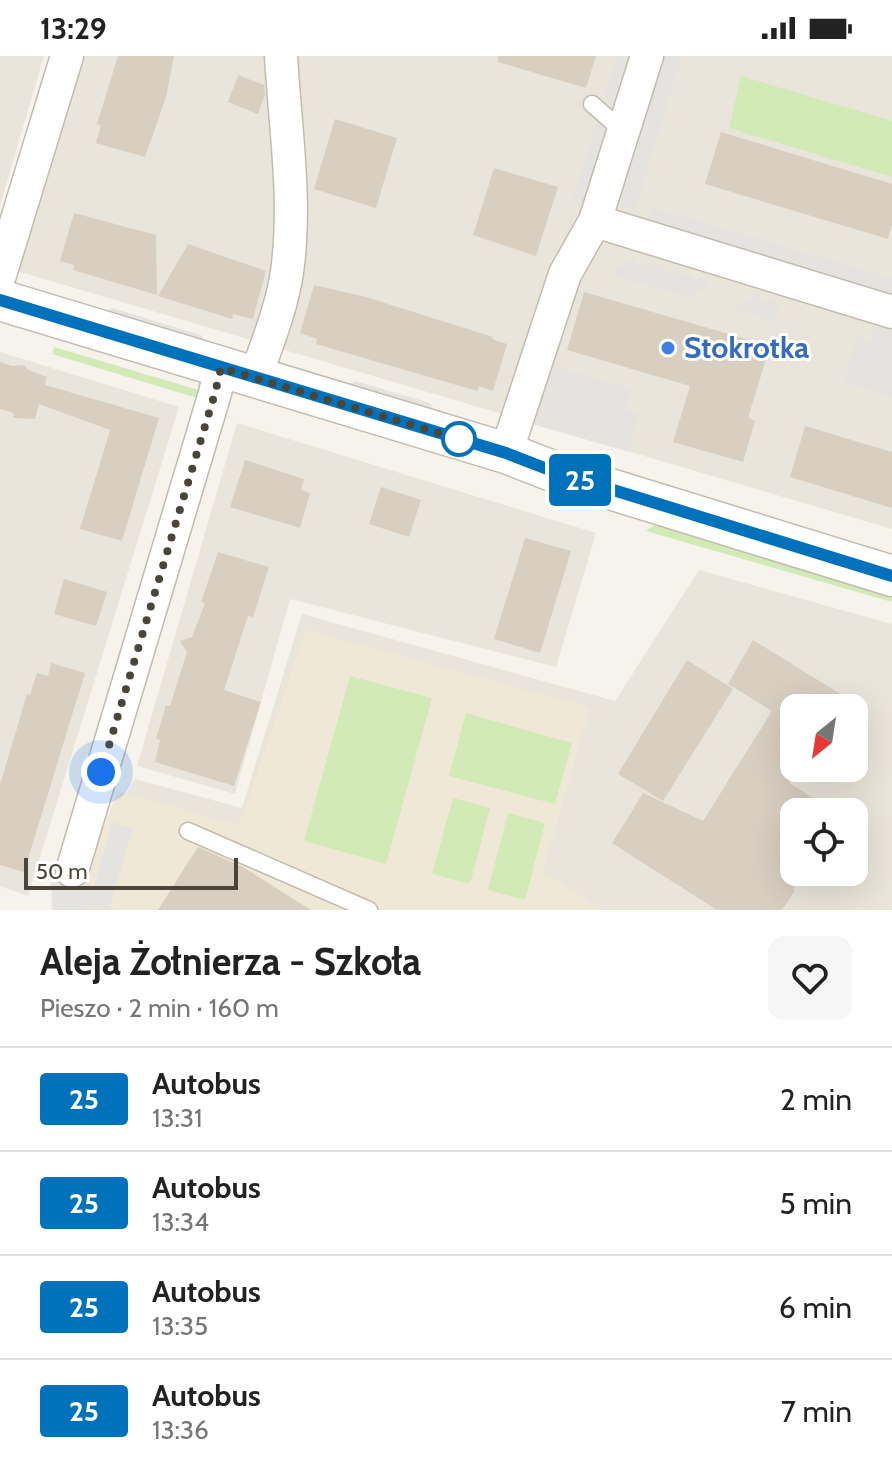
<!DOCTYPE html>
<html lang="pl">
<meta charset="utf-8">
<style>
:root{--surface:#fff;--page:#f6f6f6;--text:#222;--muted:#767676;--line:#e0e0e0}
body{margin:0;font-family:Cabin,sans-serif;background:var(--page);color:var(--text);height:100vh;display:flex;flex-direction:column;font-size:30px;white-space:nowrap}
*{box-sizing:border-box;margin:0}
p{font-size:26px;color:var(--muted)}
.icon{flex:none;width:44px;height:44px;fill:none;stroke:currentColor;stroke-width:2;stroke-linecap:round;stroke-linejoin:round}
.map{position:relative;height:854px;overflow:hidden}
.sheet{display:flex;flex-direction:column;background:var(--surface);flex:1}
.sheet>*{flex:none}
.badge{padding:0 16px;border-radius:6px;font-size:28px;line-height:52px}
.needle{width:52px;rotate:210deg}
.controls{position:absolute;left:780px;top:638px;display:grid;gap:16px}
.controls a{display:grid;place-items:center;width:88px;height:88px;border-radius:16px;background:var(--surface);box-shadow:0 8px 32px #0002;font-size:40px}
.scale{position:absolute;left:24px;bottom:20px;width:214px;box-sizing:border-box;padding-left:8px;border:4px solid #4b4439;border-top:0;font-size:22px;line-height:28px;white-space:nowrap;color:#4b4439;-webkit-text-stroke:6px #fff;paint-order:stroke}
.you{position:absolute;width:40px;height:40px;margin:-20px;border:6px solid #fff;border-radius:50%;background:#1a73e8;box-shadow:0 0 0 12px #1a73e833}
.map>.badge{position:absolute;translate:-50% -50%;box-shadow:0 0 0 4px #fff}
.round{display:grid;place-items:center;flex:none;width:84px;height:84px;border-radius:16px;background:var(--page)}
.headline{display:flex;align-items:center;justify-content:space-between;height:136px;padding:0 40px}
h1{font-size:38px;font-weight:700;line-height:60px}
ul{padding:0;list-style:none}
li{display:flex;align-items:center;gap:24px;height:104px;padding:0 40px;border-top:2px solid var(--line)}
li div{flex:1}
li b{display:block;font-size:30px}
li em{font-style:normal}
li .badge{min-width:88px;font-weight:700;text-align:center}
.status{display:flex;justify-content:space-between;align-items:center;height:56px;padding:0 40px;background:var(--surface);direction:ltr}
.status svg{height:22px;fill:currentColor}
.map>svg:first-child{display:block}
.residential{fill:#eae5da;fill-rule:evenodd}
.education{fill:#efe8d6}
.green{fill:#d2eab5}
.parking{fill:#e5e3e0}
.building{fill:#d8cfc1}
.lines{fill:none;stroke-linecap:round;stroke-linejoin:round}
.service-casing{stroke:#c2bbae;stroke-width:19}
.minor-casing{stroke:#c2bbae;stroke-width:35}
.tertiary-casing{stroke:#c2bbae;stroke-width:43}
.service{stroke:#fff;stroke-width:16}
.minor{stroke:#fff;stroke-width:32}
.tertiary{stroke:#fff;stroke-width:40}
.line-casing{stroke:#fff;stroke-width:18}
.line{stroke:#0072bc;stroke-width:12}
.walk{stroke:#4b4439;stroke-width:8;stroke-dasharray:0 14.4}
.shop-dot{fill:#3f7fe0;stroke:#fff;stroke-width:3}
.stop-dot{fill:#fff;stroke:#0072bc;stroke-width:4}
.labels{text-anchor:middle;stroke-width:6;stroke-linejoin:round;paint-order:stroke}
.shop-label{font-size:30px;font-weight:bold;fill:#366cbe;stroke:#fff;text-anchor:start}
</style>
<div class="status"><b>13:29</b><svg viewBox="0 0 49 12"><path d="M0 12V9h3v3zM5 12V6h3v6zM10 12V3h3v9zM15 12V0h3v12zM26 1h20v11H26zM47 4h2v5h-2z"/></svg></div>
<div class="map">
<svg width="892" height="854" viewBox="0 0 892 854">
<rect width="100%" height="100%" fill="#f6f3ec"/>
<g class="residential">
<path d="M0,0H44L0,149Z"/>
<path d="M84,0H892V473L17,215Z"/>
<path d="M0,296L179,351L28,840L0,830Z"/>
<path d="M237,367L596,477L556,611L290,543L235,738L137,710Z"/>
<path d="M699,514L892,568V854H56L135,723L242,752L302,558L615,645ZM794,652H854V712H794ZM794,756H854V816H794Z"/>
</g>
<path class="education" d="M306,574L590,651L543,816L603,854H116L80,830L118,735L239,770Z"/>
<g class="green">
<path d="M741,20L892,65V121L729,72Z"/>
<path d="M54,291L202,335L200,343L52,298Z"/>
<path d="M663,469L892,536V546L646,475L653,470Z"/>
<path d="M350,620L432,642L386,808L304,785Z"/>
<path d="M466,657L572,687L555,748L449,720Z"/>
<path d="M453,742L490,752L470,828L432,818Z"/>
<path d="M508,757L545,767L525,844L488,834Z"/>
</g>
<g class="parking">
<path d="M616,0H634L617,56L603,44Z"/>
<path d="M660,0H682L635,154L615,148Z"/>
<path d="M598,62L612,76L586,162L573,144Z"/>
<path d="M654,152L892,222V244L645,164Z"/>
<path d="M634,201L640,210L648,205L653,214L661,208L667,217L675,212L681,221L689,217L695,224L702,220L710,230L690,242L610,218Z"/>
<path d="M758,237L765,246L773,241L779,251L775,266L733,253Z"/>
<path d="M112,252L201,279L209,292L99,258Z"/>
<path d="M877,261L892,265V341L844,326L857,280L871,286Z"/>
<path d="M549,309L632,333L626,354L639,357L629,396L532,368Z"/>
<path d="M356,325L430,347L438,360L342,332Z"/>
<path d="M112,766L133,772L109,854L89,848L88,854H52L51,828L59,814L94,831Z"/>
</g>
<g class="building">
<path d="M118,0H174L166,41L145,101L96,87L101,69L97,68Z"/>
<path d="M498,0H596L586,32L498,6Z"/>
<path d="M238,19L264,29L265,38L258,58L228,46Z"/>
<path d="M335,63L397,82L376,152L314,133Z"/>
<path d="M721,76L892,128V167L888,183L705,128Z"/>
<path d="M494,112L558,131L536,200L473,179Z"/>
<path d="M74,157L156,179L157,239L73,214L74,209L60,205Z"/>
<path d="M188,188L266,215L253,263L233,258L232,263L158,240Z"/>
<path d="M314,229L366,241L493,281L492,283L507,288L493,335L479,330L477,335L316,288L317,283L300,277Z"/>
<path d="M584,236L770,290L748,362L755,365L743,406L673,386L690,330L567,294Z"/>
<path d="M0,306L12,310L24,309L28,314L47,321L45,329L159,362L122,485L80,473L110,374L39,348L35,363L13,362L14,357L0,353Z"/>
<path d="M805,370L892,396V452L790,421Z"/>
<path d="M245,404L304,423L301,434L310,437L300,472L230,451Z"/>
<path d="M381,431L421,444L409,481L369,468Z"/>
<path d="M525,482L571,495L540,597L494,583Z"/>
<path d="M218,496L269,511L253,561L248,560L224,634L261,646L234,730L155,706L160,684L156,683L166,649L170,650L187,596L180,585L192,581L205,547L201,546Z"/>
<path d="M64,523L107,536L96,570L54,558Z"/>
<path d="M753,584L863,652H794V720L789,727L837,756H794V836L782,854H717L612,787L643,737L703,765L772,655L728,628Z"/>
<path d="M687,604L733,633L663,745L618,718Z"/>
<path d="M51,607L85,617L24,816L0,809V729L27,638L30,639L37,617L48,620Z"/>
<path d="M198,791L243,811L311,854H158Z"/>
</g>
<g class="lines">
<g class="service-casing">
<g id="service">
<path d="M592,48L624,76"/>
<path d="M188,775L369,854"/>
</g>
</g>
<g class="minor-casing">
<g id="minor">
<path d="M595,165L892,256"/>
<path d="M0,219L67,0"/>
<path d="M255,322C267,288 282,251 287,216C297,145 285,71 281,0"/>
<path d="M506,397L565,218L595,165L647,0"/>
<path d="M72,815L215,337L221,312"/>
</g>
</g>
<g class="tertiary-casing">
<path id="tertiary" d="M0,244L506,397L555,416L892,520"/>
</g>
<use href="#service" class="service"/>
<use href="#minor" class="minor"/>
<use href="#tertiary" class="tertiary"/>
</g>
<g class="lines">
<g class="line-casing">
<path id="line" d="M0,244L506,397L555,416L892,520"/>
</g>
<use href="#line" class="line"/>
<path class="walk" d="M101,716L215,337L221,312L459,383"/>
</g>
<circle class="shop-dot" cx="668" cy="292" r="8"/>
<circle class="stop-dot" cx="459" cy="383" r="16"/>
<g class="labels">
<g class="shop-label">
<text x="684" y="302">Stokrotka</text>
</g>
</g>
</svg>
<div class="controls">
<a><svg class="needle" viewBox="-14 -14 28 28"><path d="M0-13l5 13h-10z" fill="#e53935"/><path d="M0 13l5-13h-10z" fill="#767676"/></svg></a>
<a><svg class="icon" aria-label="locate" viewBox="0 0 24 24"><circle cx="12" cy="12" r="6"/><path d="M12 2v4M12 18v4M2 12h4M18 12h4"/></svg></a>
</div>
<div class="scale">50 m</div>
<div class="you" style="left:101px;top:716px"></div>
<b class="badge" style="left:580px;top:424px;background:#0072bc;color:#fff">25</b>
</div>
<section class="sheet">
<div class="headline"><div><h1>Aleja Żołnierza - Szkoła</h1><p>Pieszo · 2 min · 160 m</p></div><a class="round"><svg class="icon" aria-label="heart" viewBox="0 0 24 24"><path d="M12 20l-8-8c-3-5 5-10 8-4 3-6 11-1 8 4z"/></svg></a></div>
<ul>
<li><span class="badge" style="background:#0072bc;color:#fff">25</span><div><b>Autobus</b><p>13:31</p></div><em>2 min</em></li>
<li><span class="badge" style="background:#0072bc;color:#fff">25</span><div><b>Autobus</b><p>13:34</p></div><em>5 min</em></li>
<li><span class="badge" style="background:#0072bc;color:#fff">25</span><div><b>Autobus</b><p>13:35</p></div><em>6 min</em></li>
<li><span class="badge" style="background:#0072bc;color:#fff">25</span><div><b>Autobus</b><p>13:36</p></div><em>7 min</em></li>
</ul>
</section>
